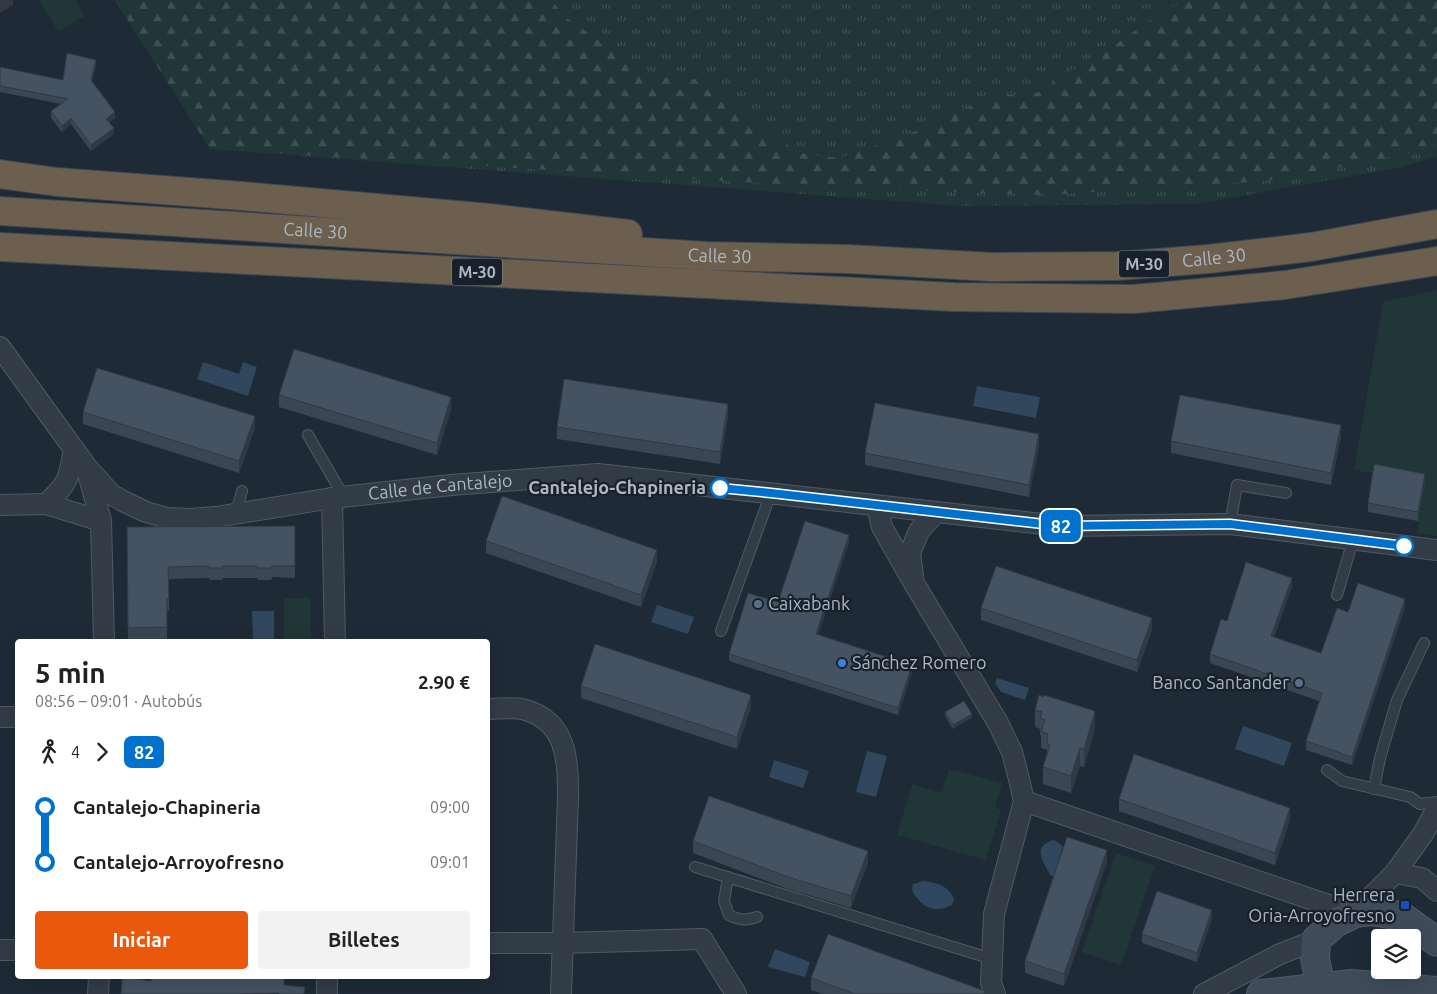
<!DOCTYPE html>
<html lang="es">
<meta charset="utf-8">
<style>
:root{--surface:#fff;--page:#f2f2f2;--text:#202124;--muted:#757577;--accent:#ea580c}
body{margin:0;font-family:Ubuntu,sans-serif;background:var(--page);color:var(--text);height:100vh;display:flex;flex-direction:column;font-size:19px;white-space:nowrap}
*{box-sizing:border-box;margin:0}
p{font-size:16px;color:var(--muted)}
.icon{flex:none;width:28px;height:28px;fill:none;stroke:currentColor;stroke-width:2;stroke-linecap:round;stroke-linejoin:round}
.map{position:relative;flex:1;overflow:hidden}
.side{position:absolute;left:15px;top:639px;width:475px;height:340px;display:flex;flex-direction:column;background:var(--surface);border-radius:5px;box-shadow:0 5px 20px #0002}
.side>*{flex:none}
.badge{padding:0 10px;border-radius:8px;font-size:18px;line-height:32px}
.fabs{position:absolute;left:1371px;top:929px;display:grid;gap:10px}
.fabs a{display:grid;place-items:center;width:50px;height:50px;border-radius:5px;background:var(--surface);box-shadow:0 5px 20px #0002;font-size:25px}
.map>.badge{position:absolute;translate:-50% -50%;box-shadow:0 0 0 2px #fff}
.legs{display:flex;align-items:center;gap:8px;height:55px;padding:0 20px;font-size:16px}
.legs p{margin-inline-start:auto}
.summary{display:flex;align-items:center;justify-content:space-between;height:85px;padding:0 20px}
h1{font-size:28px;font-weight:700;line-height:38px}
.button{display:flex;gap:10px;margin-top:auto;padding:10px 20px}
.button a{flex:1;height:58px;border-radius:5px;background:var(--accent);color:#fff;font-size:20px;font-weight:700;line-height:58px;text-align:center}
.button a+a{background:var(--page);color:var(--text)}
ul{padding:0 20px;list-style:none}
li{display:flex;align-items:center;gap:18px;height:55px;font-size:19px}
li i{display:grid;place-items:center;width:8px;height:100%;margin:0 6px;background:currentColor}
li i::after{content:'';width:12px;height:12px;margin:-6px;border:4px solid;border-radius:50%;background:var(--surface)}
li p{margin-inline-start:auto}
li:first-child i{background:linear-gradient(#0000 50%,currentColor 0)}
li:last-child i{background:linear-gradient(currentColor 50%,#0000 0)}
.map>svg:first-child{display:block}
.grass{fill:url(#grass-tufts)}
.forest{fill:url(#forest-firs)}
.garden{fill:#203637}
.water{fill:#31475e}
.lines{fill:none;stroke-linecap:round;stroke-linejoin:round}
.lane-casing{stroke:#4f5a65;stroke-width:12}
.street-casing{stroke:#4f5a65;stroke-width:22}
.secondary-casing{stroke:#4f5a65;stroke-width:30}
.highway-casing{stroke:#3c4751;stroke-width:30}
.lane{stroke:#323c47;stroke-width:10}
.street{stroke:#323c47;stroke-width:20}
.secondary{stroke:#404b5a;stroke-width:28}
.highway{stroke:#6d5f4e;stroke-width:28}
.wall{fill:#3a4753}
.shaded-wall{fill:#303944}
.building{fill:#445261;stroke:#303944}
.line-1-casing{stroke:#fff;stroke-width:11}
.line-1{stroke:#0072ce;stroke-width:8}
.stop-1-dot{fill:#fff;stroke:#0072ce;stroke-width:2.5}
.service-dot{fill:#5c6f8a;stroke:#18212b;stroke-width:2}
.shop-dot{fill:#3f7fe0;stroke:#18212b;stroke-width:2}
.transit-dot{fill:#1a4fb4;stroke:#18212b;stroke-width:2}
.labels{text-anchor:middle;stroke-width:4.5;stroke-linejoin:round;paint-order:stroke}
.shield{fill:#18212b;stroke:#7f8a96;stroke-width:1}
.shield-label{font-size:16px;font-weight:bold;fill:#abb7c4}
.street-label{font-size:18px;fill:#abb7c4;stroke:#18212b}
.stop-label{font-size:18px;font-weight:bold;fill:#abb7c4;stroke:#18212b;text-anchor:end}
.poi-label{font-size:18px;fill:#abb7c4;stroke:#18212b;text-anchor:start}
</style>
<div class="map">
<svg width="1437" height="994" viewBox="0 0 1437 994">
<defs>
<pattern id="grass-tufts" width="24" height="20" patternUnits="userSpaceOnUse" patternTransform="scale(1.25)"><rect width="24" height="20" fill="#203637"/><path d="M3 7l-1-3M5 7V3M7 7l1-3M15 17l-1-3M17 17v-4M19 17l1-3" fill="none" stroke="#3e5152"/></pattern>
<pattern id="forest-firs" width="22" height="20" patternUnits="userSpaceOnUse" patternTransform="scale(1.25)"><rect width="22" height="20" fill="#203637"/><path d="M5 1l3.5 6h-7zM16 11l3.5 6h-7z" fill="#3e5152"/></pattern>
</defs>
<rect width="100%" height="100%" fill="#1e2a36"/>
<path class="grass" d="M115,0H1437V157L1397,168L1197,204L960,206L210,149Z"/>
<path class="forest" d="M115,0H551L568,19L618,54L637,71L653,76L701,80L743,116L791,147L805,154L840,158L919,130L991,97C1020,91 1041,104 1060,72L1082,68L1163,11L1187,0H1437V144L1398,156L1264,181L1049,195L841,188L210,149Z"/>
<g class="garden">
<path d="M39,0H75L85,16L58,31Z"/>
<path d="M1437,290V536L1417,533L1425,483L1354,470L1383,302Z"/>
<path d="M284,598H310L311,641H284Z"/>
<path d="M949,769L1002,783L995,807L1001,810L986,860L897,835L912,784L942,793Z"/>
<path d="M1116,853L1155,866L1121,965L1082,952Z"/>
</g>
<g class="water">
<path d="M203,362L239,374L243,362L257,367L248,396L197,379Z"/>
<path d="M977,386L1040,397L1036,418L973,406Z"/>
<path d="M657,605L694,617L688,634L651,622Z"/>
<path d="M252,611H274V641H253Z"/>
<path d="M997,678L1029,688L1025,700L1001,692L995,683Z"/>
<path d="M1243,726L1292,743L1284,766L1235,749Z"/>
<path d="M867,751L887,756L876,797L856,792Z"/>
<path d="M774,760L809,771L803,788L769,777Z"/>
<path d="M1054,840L1063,846L1054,876H1051C1043,862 1031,846 1054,840Z"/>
<path d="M923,881C936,882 949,886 954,899L952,905C939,912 926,910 917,898C913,893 911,890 913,884Z"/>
<path d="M775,949L810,962L805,977L768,967Z"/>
</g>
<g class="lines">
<g class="lane-casing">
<g id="lane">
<path d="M308,435L344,497"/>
<path d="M236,513L242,491"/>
<path d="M1230,524L1237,485L1286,493"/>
<path d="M1337,595L1353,540"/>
<path d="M721,631L771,493"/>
<path d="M1327,770L1342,781L1410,797L1420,804L1437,802"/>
<path d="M1374,789L1380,758L1397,700L1424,643"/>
<path d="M695,867L992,959"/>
<path d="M728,877L724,901L729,915C739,920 746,921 757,917"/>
</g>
</g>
<g class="street-casing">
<g id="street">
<path id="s1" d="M0,347L86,466L111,494L123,501L146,512L167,518L191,519L216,517L332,498L451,485L598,474L1061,526L1230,524L1437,550"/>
<path d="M87,470L101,521L104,641"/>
<path d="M332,498L335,641"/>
<path d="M46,504C69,483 69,478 74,449"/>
<path d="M0,505L46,504L101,521"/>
<path d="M877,506L882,527L915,585L998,723L1012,752L1019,779L1024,801L994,914L991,983L995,994"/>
<path d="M913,576L910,553L919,531L936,512"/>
<path d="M488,709C498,709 512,707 522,709C567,720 568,759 568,797L561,994"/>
<path d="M0,717H18"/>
<path d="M1024,801L1331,906L1335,923"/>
<path d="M1395,873L1422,878L1437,891"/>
<path d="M1355,913L1395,873L1423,834L1437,808"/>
<path d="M488,943H562L702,939L736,994"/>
<path d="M0,950H18"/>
<path d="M98,994L99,976"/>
<path d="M327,994V976"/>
<path d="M1204,994L1280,954L1316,940"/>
</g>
</g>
<g class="secondary-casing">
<g id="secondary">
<path d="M1261,994L1351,984L1437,991"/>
<path d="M1322,994L1315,958L1316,940L1335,923L1355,913L1371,911L1401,916L1437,942"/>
</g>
</g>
<g class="highway-casing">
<g id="highway">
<path d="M0,174L57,182L242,196L490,218L628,234"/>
<path id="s2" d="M0,211L706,256L848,259L992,267L1117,266L1208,259L1311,247L1437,224"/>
<path d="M0,247L954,297L1134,299L1285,285L1437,261"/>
</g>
</g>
<use href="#lane" class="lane"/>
<use href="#street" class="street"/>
<use href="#secondary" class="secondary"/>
<use href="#highway" class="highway"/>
</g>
<g class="wall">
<path d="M96,66L92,81L115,118L109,123L114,134L91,151L71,124L62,132L51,118V111L61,104L0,92V67L63,80Z"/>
<path d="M279,395L451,409L437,455L279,407Z"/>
<path d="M83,412L255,428L239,473L83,424Z"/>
<path d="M728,416L720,464L557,439V427Z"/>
<path d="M1341,437L1331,485L1171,453V441Z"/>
<path d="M1039,446L1029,497L865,465V453Z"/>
<path d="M1425,483L1418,521L1368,512V503Z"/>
<path d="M295,526V578L272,577L271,580H258L257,578H223V580H209V578L169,579V611L167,610V639L128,640L127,527Z"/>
<path d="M486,541L657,562L641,607L486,553Z"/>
<path d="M849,542L818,634L912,672L898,715L729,661V654L778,602Z"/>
<path d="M1292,586L1274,637L1321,653L1348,612L1405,607L1352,765L1306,750V741L1319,701L1210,663V654L1227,621Z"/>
<path d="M981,608L1152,630L1137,672L981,620Z"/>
<path d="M581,686L751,707L737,749L581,698Z"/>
<path d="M1035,710L1095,728L1084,767L1080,766L1071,793L1043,784V767L1047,753V750L1041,748V736L1040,735V729L1035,727Z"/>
<path d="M945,712L972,717L953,729L945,716Z"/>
<path d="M1119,799L1290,820L1275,865L1119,811Z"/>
<path d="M693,841L868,863L851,908L788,889L693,853Z"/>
<path d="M1107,862L1064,986L1025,973V961Z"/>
<path d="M1212,919L1197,962L1142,943V934Z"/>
<path d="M811,978L985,994H823L811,990Z"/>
</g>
<g class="shaded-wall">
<path d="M2,0H13V5L0,13V1Z"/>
<path d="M96,60V66L91,86V80Z"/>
<path d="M115,112V118L106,125V119Z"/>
<path d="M71,118V124L62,132V126Z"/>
<path d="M114,128V134L91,151V145Z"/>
<path d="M451,397V409L437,455V443Z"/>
<path d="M728,404V416L720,464V452Z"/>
<path d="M255,416V428L239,473V461Z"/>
<path d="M1341,425V437L1331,485V473Z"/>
<path d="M1039,434V446L1029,497V485Z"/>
<path d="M1425,474V483L1418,521V512Z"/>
<path d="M849,535V542L816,641V634Z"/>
<path d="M657,550V562L641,607V595Z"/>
<path d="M1292,578V586L1271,645V636Z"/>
<path d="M1405,599V607L1352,765V757Z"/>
<path d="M1152,618V630L1137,672V660Z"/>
<path d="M912,665V672L898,715V708Z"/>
<path d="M751,695V707L737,749V737Z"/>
<path d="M1095,711V728L1084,767V749Z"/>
<path d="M972,714V717L953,729V725Z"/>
<path d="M1080,748V766L1071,793V776Z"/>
<path d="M1290,808V820L1275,865V853Z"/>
<path d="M1107,850V862L1064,986V974Z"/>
<path d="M868,851V863L851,908V896Z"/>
<path d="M1212,910V919L1197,962V953Z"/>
</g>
<g class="building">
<path d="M67,53L96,60L91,80L115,112L106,119L114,128L91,145L71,118L62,126L51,111L68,99L0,86V67L63,80Z"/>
<path d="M294,349L451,397L437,443L279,395Z"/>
<path d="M97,368L255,416L239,461L83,412Z"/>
<path d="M564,379L728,404L720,452L557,427Z"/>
<path d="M1180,395L1341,425L1331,473L1171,441Z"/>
<path d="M875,403L1039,434L1029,485L865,453Z"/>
<path d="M1374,464L1425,474L1418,512L1368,503Z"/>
<path d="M502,496L657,550L641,595L486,541Z"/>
<path d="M805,521L849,535L816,634L912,665L898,708L729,654L748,593L778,602Z"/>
<path d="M295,526V566H272L271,568H258L257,566H222L223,568H209V566L168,567L169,599H167V627L128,628L127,527Z"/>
<path d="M1246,562L1292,578L1271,636L1321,653L1337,608L1348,612L1358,583L1405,599L1352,757L1306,741L1322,693L1210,654L1221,619L1227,621Z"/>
<path d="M996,566L1152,618L1137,660L981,608Z"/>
<path d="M595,644L751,695L737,737L581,686Z"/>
<path d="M1039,695L1043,697L1044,695L1095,711L1084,749L1080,748L1071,776L1043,767L1050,745L1047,744L1048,738L1047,737L1048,734L1041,731L1045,720L1040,718L1042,712L1035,710Z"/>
<path d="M964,701L972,714L953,725L945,712Z"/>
<path d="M1134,754L1290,808L1275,853L1119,799Z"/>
<path d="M709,796L868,851L851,896L788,877L693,841Z"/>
<path d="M1067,837L1107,850L1064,974L1025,961Z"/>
<path d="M1157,891L1212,910L1197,953L1142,934Z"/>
<path d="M828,934L985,991L984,994H855L811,978Z"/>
<path d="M151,976H284V985L305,987L304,994H279V993L239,994H121L122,978L125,979L126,977L151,981Z"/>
</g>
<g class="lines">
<g class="line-1-casing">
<path id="line-1" d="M720,488L771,493L1061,526L1230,524L1404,546"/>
</g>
<use href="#line-1" class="line-1"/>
</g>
<g class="stop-1-dot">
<circle cx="720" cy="488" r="9"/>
<circle cx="1404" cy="546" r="9"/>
</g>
<g class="service-dot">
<circle cx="758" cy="604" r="5"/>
<circle cx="1299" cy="683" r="5"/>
</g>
<circle class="shop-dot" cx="842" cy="663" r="5"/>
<rect class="transit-dot" x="1400" y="900" width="10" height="10" rx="2.5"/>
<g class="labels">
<g class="shield">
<rect x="1119" y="250.5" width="50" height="27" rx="4"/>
<rect x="452" y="258.5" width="50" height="27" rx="4"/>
</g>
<g class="shield-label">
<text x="1144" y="270">M-30</text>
<text x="477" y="278">M-30</text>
</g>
<g class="street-label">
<text dy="6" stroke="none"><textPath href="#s2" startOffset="316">Calle 30</textPath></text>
<text dy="6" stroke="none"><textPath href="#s2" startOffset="721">Calle 30</textPath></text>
<text dy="6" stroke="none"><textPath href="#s2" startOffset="1216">Calle 30</textPath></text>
<text dy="6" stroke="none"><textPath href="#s1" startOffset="521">Calle de Cantalejo</textPath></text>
</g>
<g class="stop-label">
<text x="706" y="494">Cantalejo-Chapineria</text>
</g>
<g class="poi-label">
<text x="768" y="610">Caixabank</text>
<text x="852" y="669">Sánchez Romero</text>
<text x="1289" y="689" text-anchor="end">Banco Santander</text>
<text x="1395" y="901" text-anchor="end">Herrera<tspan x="1395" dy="21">Oria-Arroyofresno</tspan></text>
</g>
</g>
</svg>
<div class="fabs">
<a><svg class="icon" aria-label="layers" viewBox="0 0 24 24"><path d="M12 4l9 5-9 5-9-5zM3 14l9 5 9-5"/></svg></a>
</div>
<b class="badge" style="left:1061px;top:526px;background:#0072ce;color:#fff">82</b>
<section class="side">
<div class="summary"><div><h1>5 min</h1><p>08:56 – 09:01 · Autobús</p></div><b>2.90 €</b></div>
<div class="legs"><svg class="icon" aria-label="walk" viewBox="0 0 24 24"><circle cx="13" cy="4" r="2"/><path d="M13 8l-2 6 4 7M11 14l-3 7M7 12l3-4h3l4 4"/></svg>4<svg class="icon" aria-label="forward" viewBox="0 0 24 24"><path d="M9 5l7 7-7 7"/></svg><b class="badge" style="background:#0072ce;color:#fff">82</b></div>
<ul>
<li><i style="color:#0072ce"></i><b>Cantalejo-Chapineria</b><p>09:00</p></li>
<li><i style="color:#0072ce"></i><b>Cantalejo-Arroyofresno</b><p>09:01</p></li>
</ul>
<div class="button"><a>Iniciar</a><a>Billetes</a></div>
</section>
</div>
